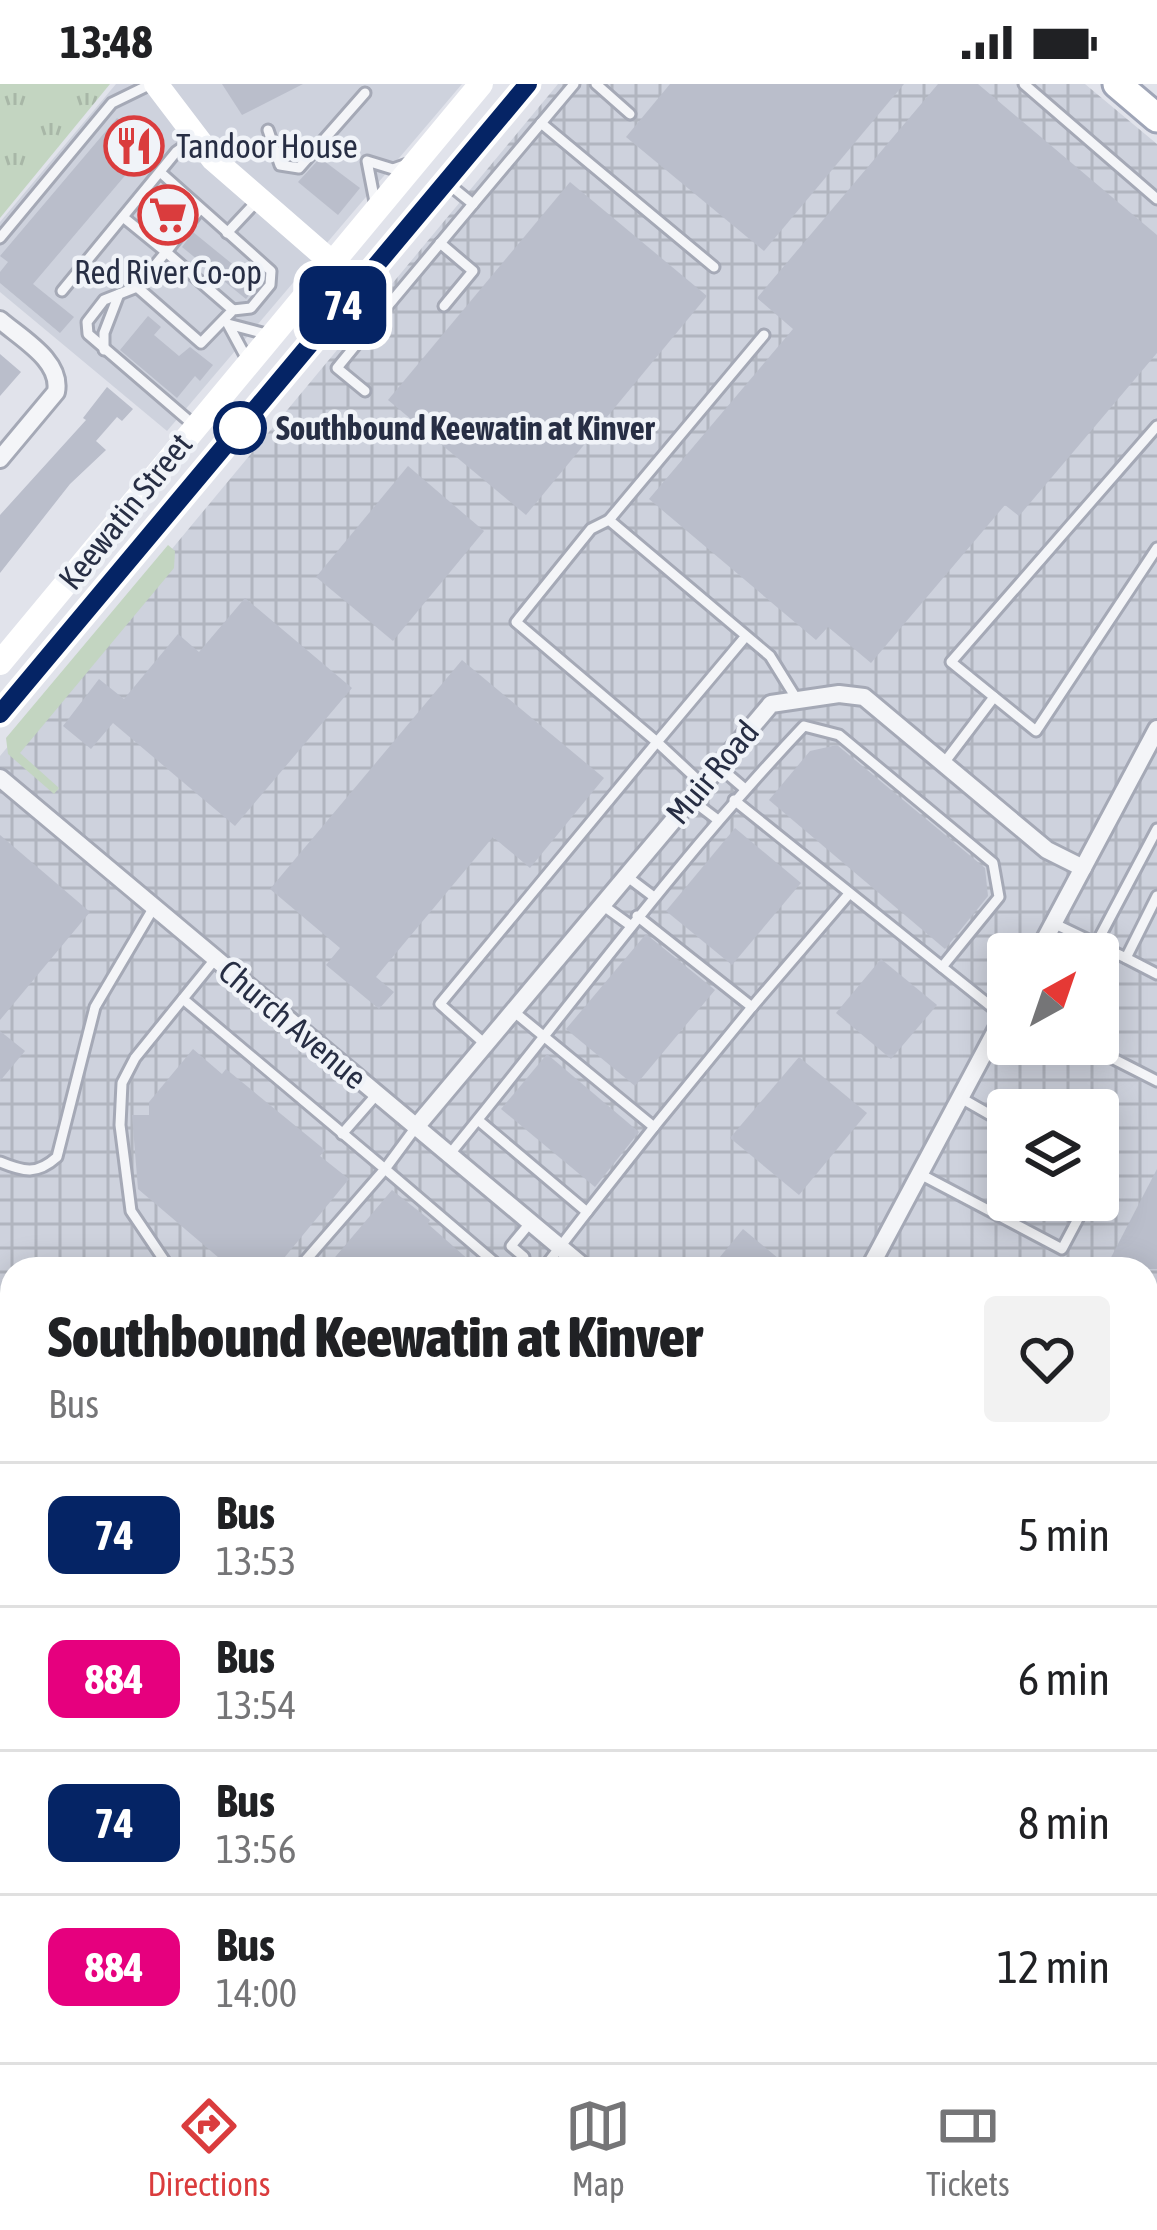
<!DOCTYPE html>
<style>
:root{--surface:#fff;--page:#f2f2f2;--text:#202124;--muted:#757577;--line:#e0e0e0;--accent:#da3c3d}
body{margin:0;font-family:"Asap Condensed",sans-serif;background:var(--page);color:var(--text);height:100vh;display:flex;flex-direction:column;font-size:45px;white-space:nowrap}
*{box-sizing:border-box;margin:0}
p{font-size:39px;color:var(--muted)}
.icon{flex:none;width:66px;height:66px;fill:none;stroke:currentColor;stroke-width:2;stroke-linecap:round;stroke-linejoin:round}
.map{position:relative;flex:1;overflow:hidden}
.details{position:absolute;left:0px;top:1173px;width:1158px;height:807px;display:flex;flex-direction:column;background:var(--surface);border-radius:36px 36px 0 0;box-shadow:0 6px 30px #0003}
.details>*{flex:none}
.badge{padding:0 24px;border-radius:18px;font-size:42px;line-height:78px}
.needle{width:78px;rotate:40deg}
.buttons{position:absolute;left:987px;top:849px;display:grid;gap:24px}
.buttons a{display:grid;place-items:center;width:132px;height:132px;border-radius:12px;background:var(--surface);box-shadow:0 6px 30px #0003;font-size:60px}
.map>.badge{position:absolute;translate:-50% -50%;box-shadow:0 0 0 6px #fff}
.round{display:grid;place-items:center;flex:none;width:126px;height:126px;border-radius:12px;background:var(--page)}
.overview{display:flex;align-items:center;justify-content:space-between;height:204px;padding:0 48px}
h1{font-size:57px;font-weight:800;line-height:90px}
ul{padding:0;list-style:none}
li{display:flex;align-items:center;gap:36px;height:144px;padding:0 48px;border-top:3px solid var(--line)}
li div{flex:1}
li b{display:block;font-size:45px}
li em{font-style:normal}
li .badge{min-width:132px;font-weight:700;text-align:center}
.status{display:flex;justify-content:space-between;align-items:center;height:84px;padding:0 60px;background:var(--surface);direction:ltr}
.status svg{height:33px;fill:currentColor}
.dock{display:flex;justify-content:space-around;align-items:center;height:168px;border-top:3px solid var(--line);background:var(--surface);font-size:33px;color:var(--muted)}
.dock a{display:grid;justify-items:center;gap:6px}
.dock .active{color:var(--accent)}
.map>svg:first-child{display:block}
.built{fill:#ced2dd}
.industrial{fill:url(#industrial-grid);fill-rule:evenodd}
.grass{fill:#c3d5c1}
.park{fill:url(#park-tufts)}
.building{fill:#babecb}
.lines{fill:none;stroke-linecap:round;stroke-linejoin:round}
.lane-casing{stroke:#a5a9b6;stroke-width:15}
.street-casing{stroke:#a5a9b6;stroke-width:22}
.primary-casing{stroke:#9fa5b7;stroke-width:33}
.path{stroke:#bfc1c9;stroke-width:3;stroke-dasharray:9 9;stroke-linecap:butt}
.lane{stroke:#f4f5f8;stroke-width:9}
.street{stroke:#f4f5f8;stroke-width:16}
.secondary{stroke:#fff;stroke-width:24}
.primary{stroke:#fff;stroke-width:27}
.rail-casing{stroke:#798096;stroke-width:9}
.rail{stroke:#f0f3f8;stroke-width:4.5;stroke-dasharray:14;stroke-linecap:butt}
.line-casing{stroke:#fff;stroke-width:27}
.line{stroke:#052465;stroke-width:18}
.stop-dot{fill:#fff;stroke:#052465;stroke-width:6}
.labels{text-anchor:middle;stroke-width:9;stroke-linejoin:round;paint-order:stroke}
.poi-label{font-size:33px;fill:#272e44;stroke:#f0f3f8;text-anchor:start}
.stop-label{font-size:33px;font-weight:bold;fill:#272e44;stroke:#f0f3f8;text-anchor:start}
.street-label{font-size:33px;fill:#272e44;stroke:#f0f3f8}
</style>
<div class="status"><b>13:48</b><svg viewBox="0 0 49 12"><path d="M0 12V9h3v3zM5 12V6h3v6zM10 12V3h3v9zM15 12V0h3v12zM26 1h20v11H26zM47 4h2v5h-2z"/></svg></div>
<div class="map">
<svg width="1157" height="1978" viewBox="0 0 1157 1978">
<defs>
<pattern id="industrial-grid" width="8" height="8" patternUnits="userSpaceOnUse" patternTransform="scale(3)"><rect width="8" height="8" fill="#ced2dd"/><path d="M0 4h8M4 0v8" fill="none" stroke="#b1b5bf"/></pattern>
<pattern id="park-tufts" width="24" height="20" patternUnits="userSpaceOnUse" patternTransform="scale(3)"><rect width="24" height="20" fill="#c3d5c1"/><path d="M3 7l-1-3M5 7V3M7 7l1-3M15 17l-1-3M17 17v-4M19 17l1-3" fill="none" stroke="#a8b7a7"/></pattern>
</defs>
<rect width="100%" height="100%" fill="#e1e3eb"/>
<path class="built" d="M116,0H462L167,347L0,208V138Z"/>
<path class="industrial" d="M558,0H1085L1157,60V1978H139L134,1968H1146V1185H12V1690L0,1662V672ZM1008,870H1098V960H1008ZM1008,1026H1098V1116H1008Z"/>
<path class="grass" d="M168,461L175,467L174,484L20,669L59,704L54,710L8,670L6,654Z"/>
<path class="park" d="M0,0H110L0,134Z"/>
<g class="building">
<path d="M222,0H303L242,31Z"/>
<path d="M670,0H904L764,167L626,53Z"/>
<path d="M938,0H978L1157,151V269L1019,432L1005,421L871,579L828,543L816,556L649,415L793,245L757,214Z"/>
<path d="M117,34L151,61L33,200L74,233L60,249L0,199V188L8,178L0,172Z"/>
<path d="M320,74L360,104L338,131L298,98Z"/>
<path d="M570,98L707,212L526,431L388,316Z"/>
<path d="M170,112L187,126L166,154L148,139Z"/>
<path d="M193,148L258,201L246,215L182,163Z"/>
<path d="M148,232L161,243L154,251L179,272L190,263L213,281L200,297L195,292L177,314L120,266Z"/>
<path d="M0,270L21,288L0,312Z"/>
<path d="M107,303L133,325L122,337L117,333L96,357L106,366L70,400L0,489V431L86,336L83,334Z"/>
<path d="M408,382L484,447L393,557L316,493Z"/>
<path d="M245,514L352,604L235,742L113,639L91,665L63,642L99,595L124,615L178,550L199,568Z"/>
<path d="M462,576L604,694L530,784L493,753L376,893L394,908L379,925L326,881L340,864L270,805Z"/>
<path d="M837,661L985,784L988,812L945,865L769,716L810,667Z"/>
<path d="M735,744L801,799L732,881L666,827Z"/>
<path d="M0,751L90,828L0,936Z"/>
<path d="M646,850L715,906L635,1002L566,945Z"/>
<path d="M881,875L937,921L891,975L836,929Z"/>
<path d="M0,947L25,967L0,997Z"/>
<path d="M193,965L222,990L226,985L325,1066L320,1072L349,1095L275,1185H232L138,1105L132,1031H149V1018Z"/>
<path d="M547,970L639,1048L595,1103L501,1025Z"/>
<path d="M799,973L867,1029L799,1111L730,1054Z"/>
<path d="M1157,1085V1185H1105Z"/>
<path d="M392,1106L430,1136L428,1140L479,1185H325Z"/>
<path d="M743,1145L791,1185H710Z"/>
<path d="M12,1430V1586L0,1558V1435Z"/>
<path d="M0,1860L12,1887V1925L0,1898Z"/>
</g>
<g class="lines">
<g class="lane-casing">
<g id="lane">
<path d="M596,0L630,30"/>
<path d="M1024,0L1157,115"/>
<path d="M541,39L714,183"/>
<path d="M268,46L280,81L299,84L365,9"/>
<path d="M160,88L271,187L270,201L251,224L233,226L201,259L137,203L166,168L233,226"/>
<path d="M375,118L367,77L393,85L407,80"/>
<path d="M473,120L574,0"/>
<path d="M123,133L166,168L200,125"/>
<path d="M227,149L256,118"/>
<path d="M0,154L112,19L151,0"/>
<path d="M440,159L473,187L444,222"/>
<path d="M137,203L104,216L87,238L88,250L195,342"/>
<path d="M363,206L386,224L473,120L446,98"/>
<path d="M62,207L176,68L196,54"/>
<path d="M104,266V249L119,210"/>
<path d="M248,277L228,240L270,251"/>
<path d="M365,307L337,284L386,224"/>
<path d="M1157,342L951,578L1036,647L1157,464"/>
<path d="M609,436L764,251"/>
<path d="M746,552L657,658L516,538L591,445L609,436L770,572L796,614"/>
<path d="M944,679L994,613"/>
<path d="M717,681L745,705"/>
<path d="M689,714L718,736"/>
<path d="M734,716L1003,932"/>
<path d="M625,791L654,813"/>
<path d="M601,820L630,841"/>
<path d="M637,832L752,923L654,1043"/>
<path d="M1053,839L1126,874L1157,812"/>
<path d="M1096,860L1157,745"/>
<path d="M1126,874L1157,890"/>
<path d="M183,915L385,1085L298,1185"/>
<path d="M752,923L848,811"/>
<path d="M513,927L654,1043L587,1128"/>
<path d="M485,960L440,920L657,658L701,699"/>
<path d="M1098,967L1157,997"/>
<path d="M961,1014L1008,1041"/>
<path d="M478,1036L587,1128L543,1185"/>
<path d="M416,1043L385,1085L502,1185"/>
<path d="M342,1050L377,1010"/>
<path d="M449,1071C567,927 676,777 804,642L839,651L993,779L999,813L942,883"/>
<path d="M0,1078C24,1088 37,1091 57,1073L95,923L154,823"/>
<path d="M920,1090L1062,1165L1088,1116"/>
<path d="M170,1185L131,1127L120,1041L122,999L135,974L216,874"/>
<path d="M513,1185L524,1173L511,1162L530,1139"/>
<path d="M1146,1586L1157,1575"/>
<path d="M612,1968L619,1978"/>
<path d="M1024,1968L1029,1978"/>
<path d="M721,1978L754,1968"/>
</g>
</g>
<g class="street-casing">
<g id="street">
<path d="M0,236C22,255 62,277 56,308L0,375"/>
<path d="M0,694L586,1185"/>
<path d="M1037,870L1157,645"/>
<path d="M416,1043L771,620L839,610L864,613L1047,766L1083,784"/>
<path d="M869,1185L1008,924"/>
<path d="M1146,1653L1157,1664"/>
<path d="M152,1978L174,1968"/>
</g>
</g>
<g class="primary-casing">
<path id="primary" d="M1117,0L1157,34"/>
</g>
<path class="path" d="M0,1928L12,1922"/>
<use href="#lane" class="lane"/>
<use href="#street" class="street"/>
<g class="secondary">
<path d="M156,0L213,75L359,202"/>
<path d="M0,579L481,0"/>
<path d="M0,630L528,0"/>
<path d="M0,1695L12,1722"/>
<path d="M0,1772L12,1800"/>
<path d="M86,1968L91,1978"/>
<path d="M119,1968L124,1978"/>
</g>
<use href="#primary" class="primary"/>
<g class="rail-casing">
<g id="rail">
<path d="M1146,1409L1157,1388"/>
<path d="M844,1978L849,1968"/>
</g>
</g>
<use href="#rail" class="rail"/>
</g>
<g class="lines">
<g class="line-casing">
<path id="line" d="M0,630L528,0"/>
</g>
<use href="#line" class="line"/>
</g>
<defs>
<g id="restaurant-ring" transform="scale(3)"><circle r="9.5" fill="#f0f3f8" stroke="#da3c3d" stroke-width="1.5"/><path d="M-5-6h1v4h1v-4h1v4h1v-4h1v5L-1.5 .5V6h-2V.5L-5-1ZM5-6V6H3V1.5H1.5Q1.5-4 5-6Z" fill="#da3c3d"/></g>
<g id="supermarket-ring" transform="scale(3)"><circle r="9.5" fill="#f0f3f8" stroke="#da3c3d" stroke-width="1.5"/><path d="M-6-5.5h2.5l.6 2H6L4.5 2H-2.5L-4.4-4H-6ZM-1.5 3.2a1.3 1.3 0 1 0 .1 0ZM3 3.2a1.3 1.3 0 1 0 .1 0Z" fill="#da3c3d"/></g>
</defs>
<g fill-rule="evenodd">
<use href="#restaurant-ring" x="134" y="62"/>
<use href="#supermarket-ring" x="168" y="131"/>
</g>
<circle class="stop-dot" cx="240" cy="344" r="24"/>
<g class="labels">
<g class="poi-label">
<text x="176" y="74">Tandoor House</text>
<text x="168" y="200" text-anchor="middle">Red River Co-op</text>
</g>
<g class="stop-label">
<text x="276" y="356">Southbound Keewatin at Kinver</text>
</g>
<g class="street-label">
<text transform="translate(125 427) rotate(-51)" y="12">Keewatin Street</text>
<text transform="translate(712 688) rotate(-50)" y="12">Muir Road</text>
<text transform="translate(293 940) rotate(40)" y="12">Church Avenue</text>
</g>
</g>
</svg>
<div class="buttons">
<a><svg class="needle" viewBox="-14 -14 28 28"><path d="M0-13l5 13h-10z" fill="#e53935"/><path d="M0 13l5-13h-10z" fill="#757577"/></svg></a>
<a><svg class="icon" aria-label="layers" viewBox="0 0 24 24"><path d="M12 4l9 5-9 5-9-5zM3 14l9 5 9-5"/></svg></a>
</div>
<b class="badge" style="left:343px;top:221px;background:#052465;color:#fff">74</b>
<section class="details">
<div class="overview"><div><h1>Southbound Keewatin at Kinver</h1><p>Bus</p></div><a class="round"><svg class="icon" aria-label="heart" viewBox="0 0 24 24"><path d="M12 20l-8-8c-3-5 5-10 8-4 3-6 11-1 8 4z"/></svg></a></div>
<ul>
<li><span class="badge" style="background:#052465;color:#fff">74</span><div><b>Bus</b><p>13:53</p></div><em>5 min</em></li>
<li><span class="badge" style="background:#e6007e;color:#fff">884</span><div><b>Bus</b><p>13:54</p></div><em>6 min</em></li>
<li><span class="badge" style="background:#052465;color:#fff">74</span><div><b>Bus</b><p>13:56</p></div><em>8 min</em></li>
<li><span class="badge" style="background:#e6007e;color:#fff">884</span><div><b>Bus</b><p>14:00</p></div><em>12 min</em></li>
</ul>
</section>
</div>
<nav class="dock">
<a class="active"><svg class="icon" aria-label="directions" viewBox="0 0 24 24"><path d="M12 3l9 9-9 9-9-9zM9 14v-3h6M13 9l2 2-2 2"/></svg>Directions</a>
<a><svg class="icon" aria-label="map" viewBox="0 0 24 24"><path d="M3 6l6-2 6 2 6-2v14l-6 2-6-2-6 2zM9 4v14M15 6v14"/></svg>Map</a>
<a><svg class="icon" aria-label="tickets" viewBox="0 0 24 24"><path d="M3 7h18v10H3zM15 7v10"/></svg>Tickets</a>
</nav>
